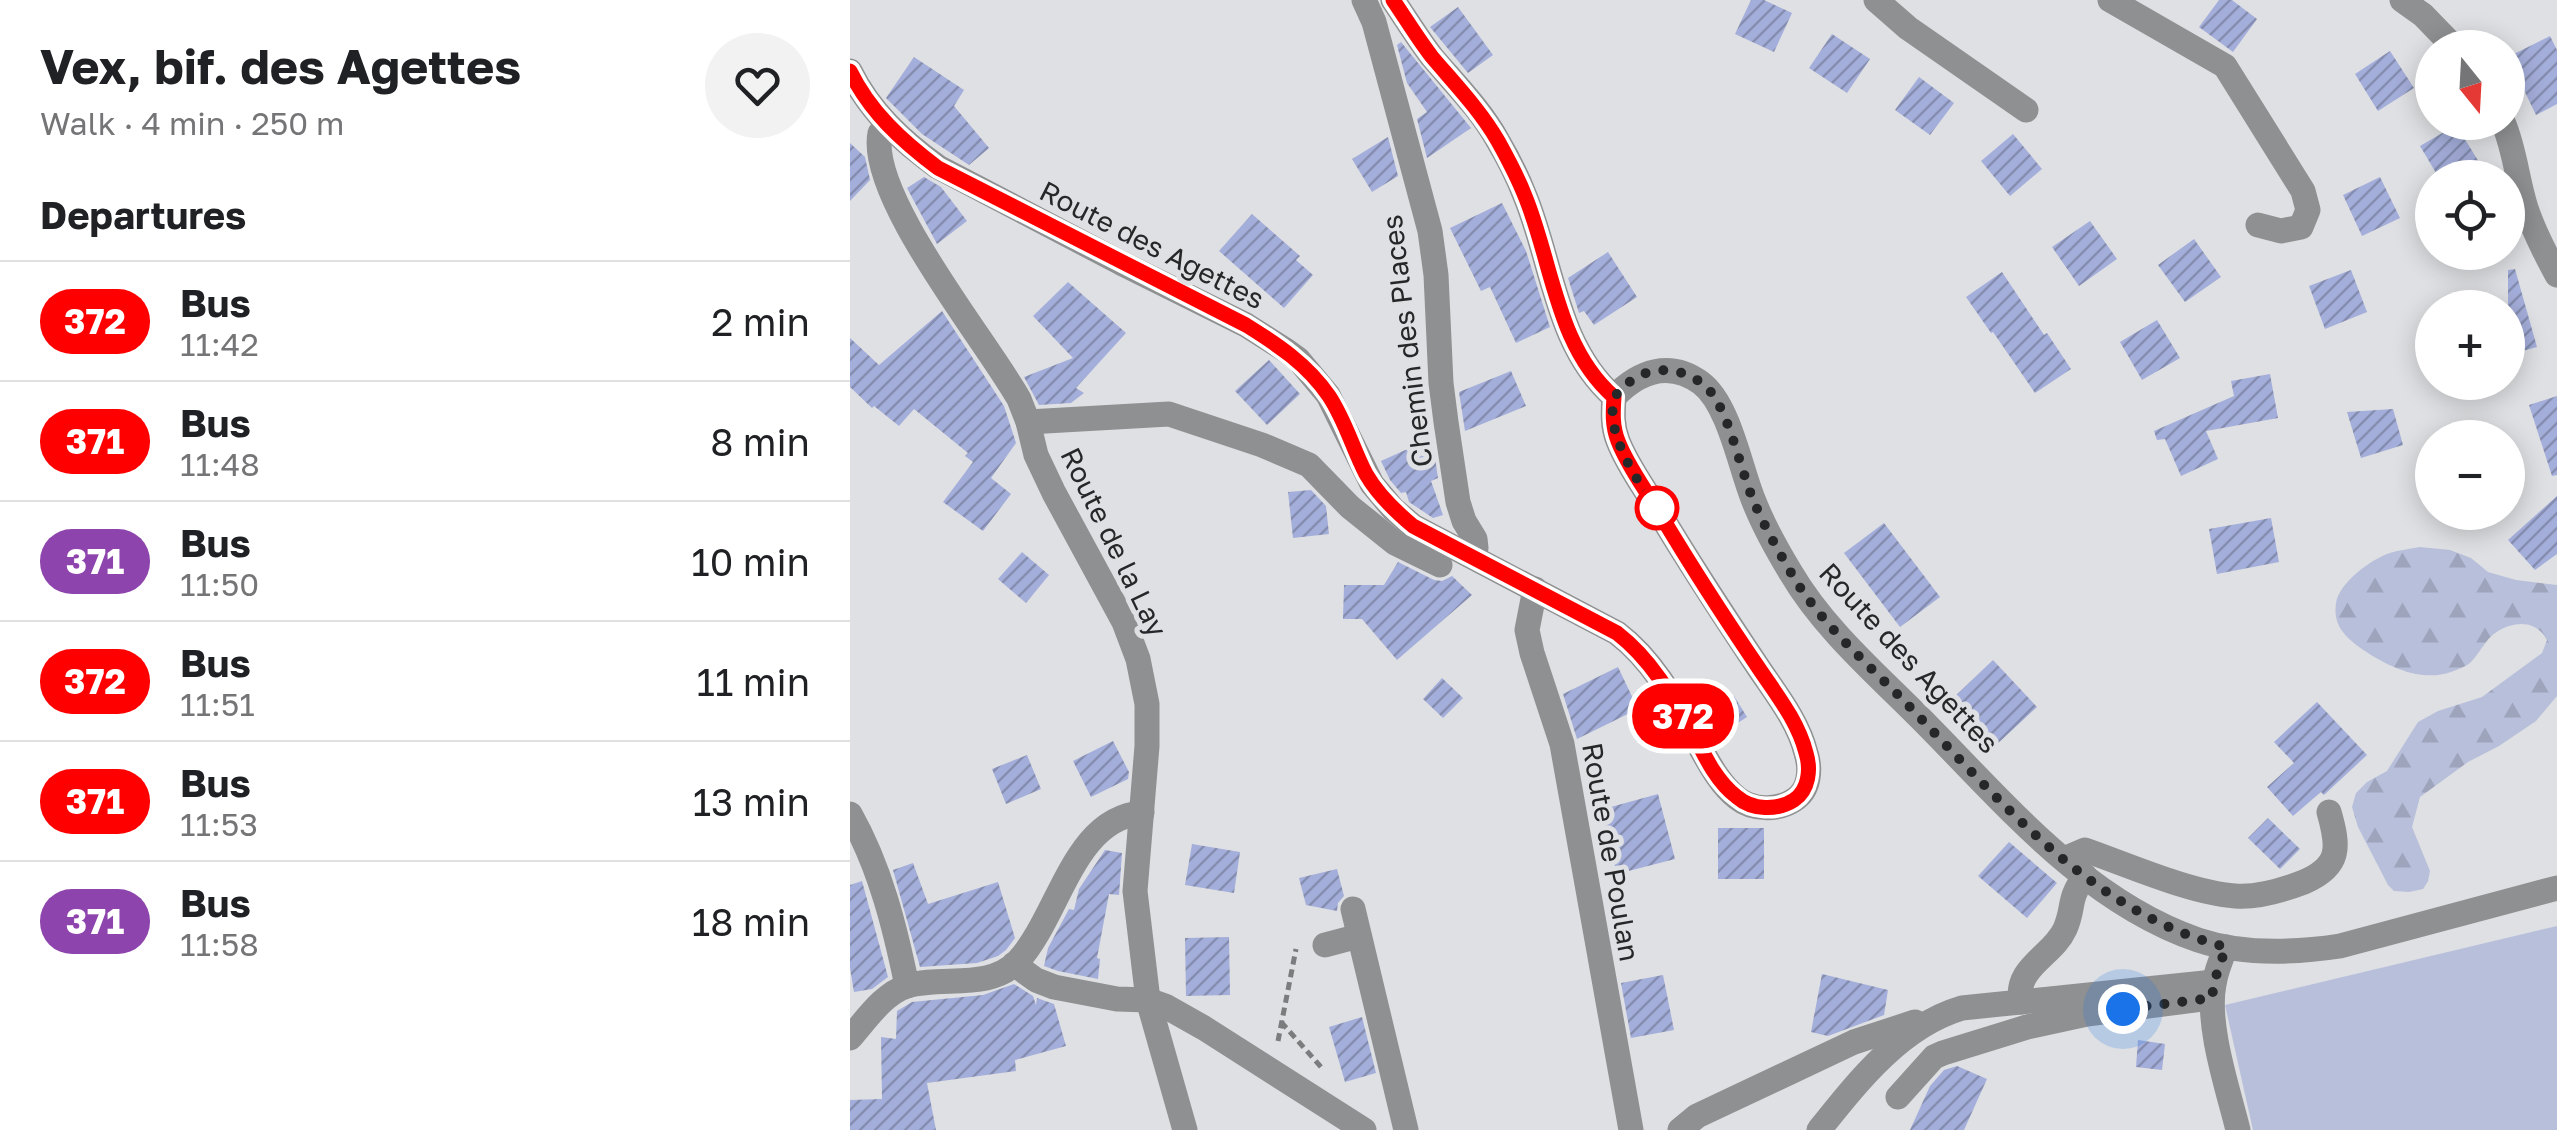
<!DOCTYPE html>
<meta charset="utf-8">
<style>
:root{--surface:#fff;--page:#f2f2f2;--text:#202124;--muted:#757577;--line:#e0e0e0}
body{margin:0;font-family:"Golos Text",sans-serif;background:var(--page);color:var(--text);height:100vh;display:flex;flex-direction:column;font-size:38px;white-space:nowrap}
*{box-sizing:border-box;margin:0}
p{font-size:32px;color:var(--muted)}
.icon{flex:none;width:55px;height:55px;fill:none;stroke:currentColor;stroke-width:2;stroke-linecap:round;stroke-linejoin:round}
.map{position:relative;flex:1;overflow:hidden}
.side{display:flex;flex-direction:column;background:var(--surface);width:850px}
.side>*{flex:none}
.badge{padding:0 20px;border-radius:32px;font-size:35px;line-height:65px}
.needle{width:65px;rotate:162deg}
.controls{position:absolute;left:1565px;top:30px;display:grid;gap:20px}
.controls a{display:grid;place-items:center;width:110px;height:110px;border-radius:50%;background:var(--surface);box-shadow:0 5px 25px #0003;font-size:50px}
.you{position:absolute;width:50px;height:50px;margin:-25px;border:8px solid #fff;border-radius:50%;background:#1a73e8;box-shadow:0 0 0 15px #1a73e833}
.map>.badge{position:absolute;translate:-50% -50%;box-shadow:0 0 0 5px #fff}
h2{padding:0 40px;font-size:38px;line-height:90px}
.round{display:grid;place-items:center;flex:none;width:105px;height:105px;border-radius:52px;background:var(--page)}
.headline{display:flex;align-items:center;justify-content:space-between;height:170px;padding:0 40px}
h1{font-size:48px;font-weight:700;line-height:75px}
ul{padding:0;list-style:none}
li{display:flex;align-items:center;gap:30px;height:120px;padding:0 40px;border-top:2px solid var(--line)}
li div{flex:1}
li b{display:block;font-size:38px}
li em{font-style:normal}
li .badge{min-width:110px;font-weight:700;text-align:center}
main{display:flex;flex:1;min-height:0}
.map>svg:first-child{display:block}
.green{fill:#b8bfdb}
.forest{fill:url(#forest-firs)}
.building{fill:url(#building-hatch)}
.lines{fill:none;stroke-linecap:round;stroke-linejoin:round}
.path{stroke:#7b7c7e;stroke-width:5;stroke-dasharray:8 5;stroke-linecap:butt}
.minor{stroke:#8f9091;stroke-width:25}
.line-casing{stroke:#fff;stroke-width:22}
.line{stroke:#f00;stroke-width:15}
.walk{stroke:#262728;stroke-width:10;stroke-dasharray:0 18}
.stop-dot{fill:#fff;stroke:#f00;stroke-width:5}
.labels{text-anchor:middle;stroke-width:10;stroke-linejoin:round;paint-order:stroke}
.street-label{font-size:28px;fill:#262728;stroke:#dfe0e3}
</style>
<main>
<section class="side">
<div class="headline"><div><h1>Vex, bif. des Agettes</h1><p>Walk · 4 min · 250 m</p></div><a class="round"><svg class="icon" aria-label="heart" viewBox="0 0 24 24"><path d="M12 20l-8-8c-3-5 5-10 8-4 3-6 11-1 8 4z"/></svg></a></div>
<h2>Departures</h2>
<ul>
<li><span class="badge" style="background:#f00;color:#fff">372</span><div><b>Bus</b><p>11:42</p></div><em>2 min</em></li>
<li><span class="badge" style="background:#f00;color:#fff">371</span><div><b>Bus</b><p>11:48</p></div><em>8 min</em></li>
<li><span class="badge" style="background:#8e44ad;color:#fff">371</span><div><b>Bus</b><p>11:50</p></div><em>10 min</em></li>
<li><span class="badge" style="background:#f00;color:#fff">372</span><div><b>Bus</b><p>11:51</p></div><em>11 min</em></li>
<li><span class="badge" style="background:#f00;color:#fff">371</span><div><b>Bus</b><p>11:53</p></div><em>13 min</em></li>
<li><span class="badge" style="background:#8e44ad;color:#fff">371</span><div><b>Bus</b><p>11:58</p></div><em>18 min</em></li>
</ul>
</section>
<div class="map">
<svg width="1707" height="1130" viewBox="0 0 1707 1130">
<defs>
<pattern id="forest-firs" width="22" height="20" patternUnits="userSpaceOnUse" patternTransform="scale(2.5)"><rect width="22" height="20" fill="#b8bfdb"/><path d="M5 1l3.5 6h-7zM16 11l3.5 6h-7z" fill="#9ea4bc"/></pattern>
<pattern id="building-hatch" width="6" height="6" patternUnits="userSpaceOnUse" patternTransform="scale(2.5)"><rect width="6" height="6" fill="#a4aeda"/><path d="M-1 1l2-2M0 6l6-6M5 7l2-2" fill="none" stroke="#858eb1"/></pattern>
</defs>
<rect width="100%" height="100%" fill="#dfe0e3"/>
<path class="green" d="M1707,926V1130H1403L1375,1005Z"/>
<path class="forest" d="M1570,547L1600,550L1621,558L1638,572L1666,580L1707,585V696L1686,721L1649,746L1618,762L1570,797L1562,827L1580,871L1578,881L1573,889L1559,892L1544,891L1538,885L1508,827L1502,807L1506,793L1517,782L1537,771L1568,722L1588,711L1632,697L1692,653L1697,640C1689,625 1675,621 1659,626C1636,634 1635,647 1621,662C1616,667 1608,669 1601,672C1569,683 1535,665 1509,647C1493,635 1483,624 1486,603C1489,583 1521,559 1540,553C1549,550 1560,549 1570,547Z"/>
<g class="building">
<path d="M901,0H914L942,13L924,52L885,34Z"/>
<path d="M1369,0H1382L1407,19L1383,52L1349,27Z"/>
<path d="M608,7L643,55L618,73L580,27Z"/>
<path d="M982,34L1020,59L997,93L959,68Z"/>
<path d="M1700,36L1707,50V104L1686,115L1658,57Z"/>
<path d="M551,42L621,128L577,158L567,119L577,112L557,83L547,45Z"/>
<path d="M1540,51L1564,88L1528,111L1505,74Z"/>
<path d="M64,57L114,90L104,106L139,148L119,165L72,134L36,98Z"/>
<path d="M1069,77L1104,103L1080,135L1045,110Z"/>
<path d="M1606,125L1629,162L1603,178H1589L1570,146Z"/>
<path d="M1163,134L1192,169L1160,196L1131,161Z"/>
<path d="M538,137L548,176L522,192L502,159Z"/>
<path d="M0,143L15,157L20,180L0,201Z"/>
<path d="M74,177L91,187L117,221L87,244L57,188Z"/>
<path d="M1530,177L1550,218L1512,236L1493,195Z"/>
<path d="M652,203L676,251L700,327L666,343L640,287L631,291L600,228Z"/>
<path d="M402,214L450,256L446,260L463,275L434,308L369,251Z"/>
<path d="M1240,221L1267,259L1229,286L1202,247Z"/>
<path d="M1344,239L1371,277L1335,302L1308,265Z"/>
<path d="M758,252L787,297L744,325L734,311L729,313L718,278Z"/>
<path d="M1665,269L1687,347L1662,354L1658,341V270Z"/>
<path d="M1501,270L1517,312L1475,329L1459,286Z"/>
<path d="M1152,272L1194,335L1197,333L1221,369L1185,393L1143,332L1141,333L1116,297Z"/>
<path d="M218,282L276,333L226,388L234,393L221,403L189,405L174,377L223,358L183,316Z"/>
<path d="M92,311L154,406L166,443L141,478L161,494L133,531L93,502L123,462L115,456L118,453L64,409L49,426L24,406L22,408L0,387V338L29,365Z"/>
<path d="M1307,320L1330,358L1292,380L1270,342Z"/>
<path d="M419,360L450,394L417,425L385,391Z"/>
<path d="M661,371L676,406L615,431L609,392Z"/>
<path d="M1420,374L1428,418L1356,431L1368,459L1331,476L1315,439L1307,440L1304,431L1384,396L1381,381Z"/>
<path d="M1707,396V475L1702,476L1679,405Z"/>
<path d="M1543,409L1553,445L1511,458L1497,412Z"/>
<path d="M582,438L588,478L581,481L593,515L583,518L559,502L556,492L551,493L540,480L531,461Z"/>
<path d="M461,490L476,506L479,534L443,538L438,492Z"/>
<path d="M1707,496V554L1685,570L1658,540Z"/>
<path d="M1421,518L1429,562L1367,574L1359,529Z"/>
<path d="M1034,523L1090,597L1050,627L994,553Z"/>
<path d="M172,552L199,575L176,603L148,579Z"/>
<path d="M548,562L584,580L592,581L602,576L622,595L547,660L512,619H493L494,585H534Z"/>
<path d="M1143,660L1187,707L1145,746L1101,700Z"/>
<path d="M768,667L788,709L727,739L713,694Z"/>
<path d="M592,678L613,698L593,718L573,699Z"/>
<path d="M884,696L897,717L875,731L862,710Z"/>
<path d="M1467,702L1517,755L1474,795L1471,792L1443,816L1417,787L1444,763L1424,742Z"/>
<path d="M263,741L279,772L278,779L241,797L223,761Z"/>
<path d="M177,755L191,789L156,804L142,769Z"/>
<path d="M808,794L825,859L767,874L750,810Z"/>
<path d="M1418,818L1450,849L1430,869L1398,838Z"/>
<rect x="868" y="828" width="46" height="51"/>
<path d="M1159,842L1207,883L1177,918L1128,876Z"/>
<path d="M342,844L390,852L384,893L335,885Z"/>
<path d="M255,850L272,853L269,895L259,894L247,958L250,959L248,979L208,971L194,966L198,948L219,909L224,910L229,889Z"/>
<path d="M63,863L78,904L148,882L165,938L156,950L148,956L127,963L70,967L43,870Z"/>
<path d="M487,869L494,896L488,903L487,911L456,905L449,878Z"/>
<path d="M12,881L38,977L22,989L4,992L0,968V885Z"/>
<path d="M379,937L380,995L336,996L335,938Z"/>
<path d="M972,974L1038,990L1034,1015L978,1036L961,1032Z"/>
<path d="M813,975L824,1030L781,1038L771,983Z"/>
<path d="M164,984L183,996L186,1005L187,998L204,1004L216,1046L165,1060L166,1071L77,1083L86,1130H0V1100L32,1099L31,1037L46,1039L47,1011L62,1002L133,995Z"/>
<path d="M512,1017L526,1073L495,1082L479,1027Z"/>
<path d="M1288,1040L1315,1044L1312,1070L1286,1067Z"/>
<path d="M1107,1066L1137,1079L1114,1130H1060L1080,1086L1094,1070Z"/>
</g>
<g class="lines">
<g class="path">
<path d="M431,1022L472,1068"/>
<path d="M428,1041L446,949"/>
</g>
<g class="minor">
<path d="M514,0L524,22L580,231L586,275L591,383L596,422L608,502L614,521L625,539L626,548L623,557"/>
<path d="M543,0C556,19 568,39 582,57C605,84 631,110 648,141C658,158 668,178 675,196C703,264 706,346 764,397"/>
<path d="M1026,0L1058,28L1176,110"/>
<path d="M1260,0L1375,66L1453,191L1458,210L1451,227L1431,231L1408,225"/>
<path d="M1552,0L1573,15L1605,48"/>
<path d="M0,71C20,112 52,141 88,167L271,263L396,325L437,351L448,359L478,395L522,484L543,509L563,526L767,633C804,661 825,702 847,742C858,761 869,784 887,798C902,810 927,811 944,800C960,790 961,769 956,753C948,721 926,694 908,667C874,616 841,566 810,514C796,490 778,467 768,441C762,426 763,412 764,397C789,371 820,360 851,383C879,404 890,467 903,499C913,525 927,550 941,573C975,631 1031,678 1077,725C1157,806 1237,902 1348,940C1393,955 1444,953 1490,946L1707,888"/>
<path d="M1653,122C1665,150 1667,180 1676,208C1684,232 1695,253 1707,275"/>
<path d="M38,125L30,133C17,196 136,340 169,399L178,422L186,455L204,493L274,622L288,659L297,704V746L285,891L298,1000L335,1130"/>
<path d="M178,422L319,414L412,445L459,465L500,507L545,543L590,565"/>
<path d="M685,589L677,630L682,653L712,744L781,1130"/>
<path d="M0,814C30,867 45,927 57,986"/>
<path d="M1214,859L1235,850C1278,865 1341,893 1385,896C1408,898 1433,890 1454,882C1491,866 1489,847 1479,812"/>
<path d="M503,909L556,1130"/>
<path d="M475,945L509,936"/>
<path d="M1376,947C1371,959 1366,971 1364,984C1356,1025 1378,1089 1388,1130"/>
<path d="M164,964L186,980L204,987L267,999L298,1000L315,1006L354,1028L514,1130"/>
<path d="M1171,1002C1164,967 1203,956 1215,929C1225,906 1217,900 1235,876"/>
<path d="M0,1038C16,1020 33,994 57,986C92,975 139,991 168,961C210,915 223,818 292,813"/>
<path d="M1048,1097L1084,1057L1093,1053L1177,1027L1237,1014L1352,999"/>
<path d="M830,1130L847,1116L1004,1042L1065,1022"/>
<path d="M969,1130C1008,1081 1051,1026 1112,1008L1364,982"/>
</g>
</g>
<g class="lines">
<g class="line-casing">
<path id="line" d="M0,71C20,112 52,141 88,168L396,325C428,345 457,364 479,396C495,420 503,449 516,474C528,495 545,511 563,526L767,633C802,660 823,698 844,735C855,757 867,782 887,797C902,810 927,811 944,800C959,790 961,769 956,753C948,721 926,694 908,667C874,617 841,566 810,514C796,490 778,467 768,441C762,426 763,412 764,397C706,346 703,264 675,196C668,178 658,159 648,141C630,110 605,84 582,57C568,39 556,19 543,0"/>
</g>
<use href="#line" class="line"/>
<path class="walk" d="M807,508C790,486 755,434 764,400C766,393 772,388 778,383C786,377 795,372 805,371C825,368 846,375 860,391C879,414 890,467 902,497C912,522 926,547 940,571C968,621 1015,661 1055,702C1148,798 1241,913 1376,947L1364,982L1362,998L1273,1009"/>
</g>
<circle class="stop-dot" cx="807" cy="508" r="20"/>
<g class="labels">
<g class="street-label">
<text transform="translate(302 245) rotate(27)" y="10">Route des Agettes</text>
<text transform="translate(557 341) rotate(-97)" y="10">Chemin des Places</text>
<text transform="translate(264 542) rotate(64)" y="10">Route de la Lay</text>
<text transform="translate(1059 658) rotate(47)" y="10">Route des Agettes</text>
<text transform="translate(761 852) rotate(80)" y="10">Route de Poulan</text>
</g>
</g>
</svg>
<div class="controls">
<a><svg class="needle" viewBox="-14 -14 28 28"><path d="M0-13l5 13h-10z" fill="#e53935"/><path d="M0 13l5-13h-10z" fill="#757577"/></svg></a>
<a><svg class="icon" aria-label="locate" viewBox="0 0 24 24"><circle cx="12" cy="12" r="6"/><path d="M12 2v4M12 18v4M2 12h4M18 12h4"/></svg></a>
<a>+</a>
<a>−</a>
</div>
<div class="you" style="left:1273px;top:1009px"></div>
<b class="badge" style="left:833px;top:716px;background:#f00;color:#fff">372</b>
</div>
</main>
